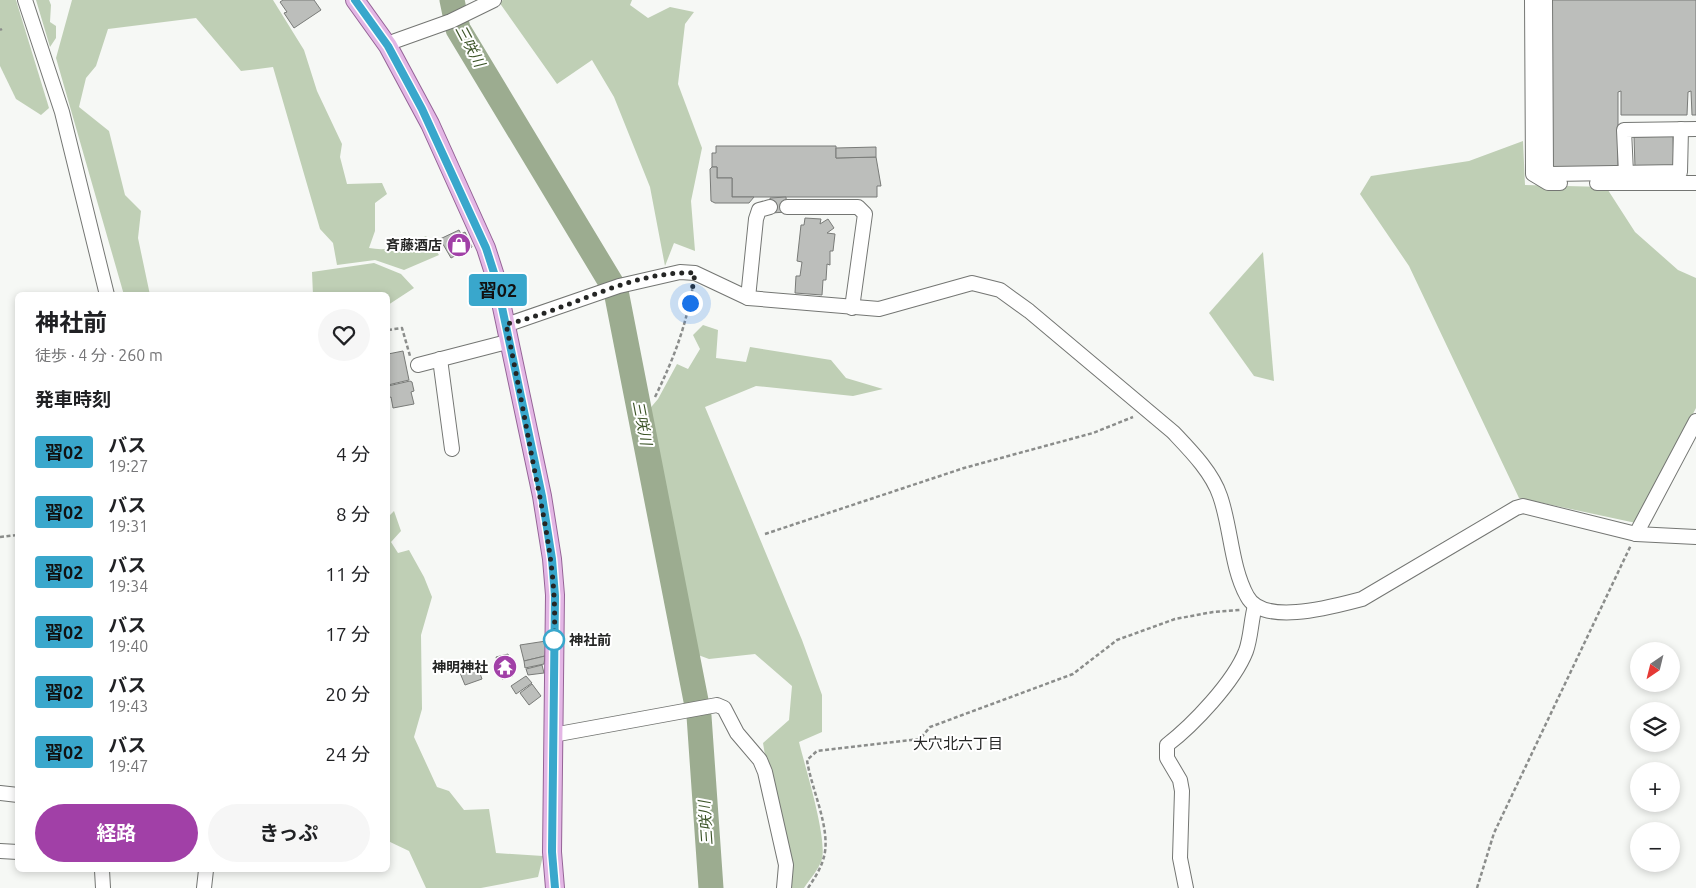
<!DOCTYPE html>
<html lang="ja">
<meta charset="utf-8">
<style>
:root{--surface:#fff;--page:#f6f6f6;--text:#202124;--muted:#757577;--accent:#a140a7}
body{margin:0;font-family:Ubuntu,"Noto Sans JP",sans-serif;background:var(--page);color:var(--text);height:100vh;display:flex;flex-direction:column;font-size:19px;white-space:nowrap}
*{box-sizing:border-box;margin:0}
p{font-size:16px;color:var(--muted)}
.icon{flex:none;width:28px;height:28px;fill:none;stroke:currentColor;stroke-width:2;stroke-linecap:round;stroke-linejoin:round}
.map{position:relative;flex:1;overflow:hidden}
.side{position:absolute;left:15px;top:292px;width:375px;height:580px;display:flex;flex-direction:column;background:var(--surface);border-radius:8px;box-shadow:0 2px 8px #0003}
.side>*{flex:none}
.badge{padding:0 10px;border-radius:4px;font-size:18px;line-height:32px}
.needle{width:32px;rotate:215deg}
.buttons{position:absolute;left:1630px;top:642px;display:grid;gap:10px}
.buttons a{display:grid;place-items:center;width:50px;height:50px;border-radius:50%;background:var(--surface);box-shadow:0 2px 8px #0003;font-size:25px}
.you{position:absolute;width:25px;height:25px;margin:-12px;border:4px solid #fff;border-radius:50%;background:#1a73e8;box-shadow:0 0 0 8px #1a73e833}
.map>.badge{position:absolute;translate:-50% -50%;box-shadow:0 0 0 2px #fff}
h2{padding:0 20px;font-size:19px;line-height:45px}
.round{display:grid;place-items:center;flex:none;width:52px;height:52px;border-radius:26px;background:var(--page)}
.summary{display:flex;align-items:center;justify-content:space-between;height:85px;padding:0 20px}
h1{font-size:24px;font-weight:700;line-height:38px}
.button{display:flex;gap:10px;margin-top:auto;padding:10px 20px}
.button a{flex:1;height:58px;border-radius:30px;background:var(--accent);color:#fff;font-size:20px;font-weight:700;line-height:58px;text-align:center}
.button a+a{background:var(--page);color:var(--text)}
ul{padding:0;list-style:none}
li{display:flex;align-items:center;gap:15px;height:60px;padding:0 20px}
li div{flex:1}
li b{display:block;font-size:19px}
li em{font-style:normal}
li .badge{min-width:55px;font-weight:700;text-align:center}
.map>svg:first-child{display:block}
.green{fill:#bfcfb5}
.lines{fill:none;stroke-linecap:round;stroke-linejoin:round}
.river{stroke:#9cac90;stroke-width:25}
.building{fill:#bcbebb;stroke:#797b78}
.minor-casing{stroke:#747673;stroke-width:16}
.major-casing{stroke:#956497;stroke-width:20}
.path{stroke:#8b8d8b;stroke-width:2.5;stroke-dasharray:4 2.5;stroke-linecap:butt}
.minor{stroke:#fff;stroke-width:14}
.major{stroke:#e3b6e5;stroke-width:18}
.line-casing{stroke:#fff;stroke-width:11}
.line{stroke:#39a7cc;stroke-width:8}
.walk{stroke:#252625;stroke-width:5;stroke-dasharray:0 9}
.stop-dot{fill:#fff;stroke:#39a7cc;stroke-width:2.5}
.labels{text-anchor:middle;stroke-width:4;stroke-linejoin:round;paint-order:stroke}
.poi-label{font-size:14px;font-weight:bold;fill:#252625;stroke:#fff;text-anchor:end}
.stop-label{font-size:14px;font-weight:bold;fill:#252625;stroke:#fff;text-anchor:start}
.water-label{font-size:15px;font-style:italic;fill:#3d5529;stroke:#fff}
.neighbourhood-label{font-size:15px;fill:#252625;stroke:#fff}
</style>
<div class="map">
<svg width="1696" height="888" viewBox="0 0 1696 888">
<rect width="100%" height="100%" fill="#f6f8f5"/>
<g class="green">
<path d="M0,0H16L49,108L41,115L16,99L0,66Z"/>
<path d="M36,0H49L51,5L50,22L56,26V38L50,47Z"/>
<path d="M72,0H273L304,50L317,91L342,144L340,157L347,184L382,183L387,194L375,203V231L369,248C390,252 407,245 426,236L439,255L404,270L375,260L337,265L333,243L320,229L273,67L241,71L196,18L108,29L96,66L86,78L79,107L109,131L125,195L141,211L138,238L150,295H124L56,58Z"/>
<path d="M503,0H632L630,5L648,18L670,7L694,12L685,24L678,84L702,148L691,201L695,251L674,243L665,266L650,187L614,97L592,60L557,84L499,2Z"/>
<path d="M1523,141L1525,185L1606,187L1635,232L1678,270L1696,278V408L1636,523L1519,498L1409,266L1360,194L1371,176L1469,161Z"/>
<path d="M1263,252L1274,381L1254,376L1209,313Z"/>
<path d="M374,263L401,274L414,288L388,305V295H313L312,272Z"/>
<path d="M703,325L718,330L716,358L746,362L750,347L831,360L846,378L883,389L853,396L756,386L705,407L802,640L822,695V732L799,742C805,767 827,836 822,859C819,869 810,879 804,888H787L763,743L789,720L792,686L755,654L709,659L690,652L647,412L658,399L677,364L688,369L700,349L693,335Z"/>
<path d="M394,511L401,531L391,542L398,553L409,550L424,577L432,597L421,635L422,709L414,737L437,787L449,791L464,810L489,809L496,853L543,856L538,877L481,888H426L409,851L388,841V517Z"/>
</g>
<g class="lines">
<path class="river" d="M452,0L458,29L616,291L699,716L711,888"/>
</g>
<g class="building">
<path d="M283,0H314L321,10L294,28L284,13L287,12L280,2Z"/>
<path d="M1550,0H1696V115H1692L1691,91L1688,92L1687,115H1621V91L1618,92V166L1555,171L1550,166Z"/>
<path d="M1673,136L1674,166L1635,167L1634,137Z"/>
<path d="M716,146H836V158L876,157L881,186H877V197H732V178H717V167H712V153H716Z"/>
<path d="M876,147V157L836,158V148Z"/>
<path d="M712,167H717V178H732V197H754L749,203H715L711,201L710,169Z"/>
<path d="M786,197L787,212L771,213L770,198Z"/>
<path d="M805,218L821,219L820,224L828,219L834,228L827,233L835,234L833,251H830V265L827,264L826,280H823L822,295L795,293L796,276H800L802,262L797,261L801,225H804Z"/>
<path d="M459,230L461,234L465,232L472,247L451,258L440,239Z"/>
<path d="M403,351L409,380L388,385V354Z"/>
<path d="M410,381L412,382L414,391L411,392L414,404L393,408L391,397L388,398V386Z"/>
<path d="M546,641L545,656L524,661L520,645Z"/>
<path d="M508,654L513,676L502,679L496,657Z"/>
<path d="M545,656L544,664L525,668L524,661Z"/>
<path d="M476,662L482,679L465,685L458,668Z"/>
<path d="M542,665L544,673L528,675L526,669Z"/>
<path d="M526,676L532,683L516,694L511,686Z"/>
<path d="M532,684L541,696L529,705L520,693Z"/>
</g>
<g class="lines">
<g class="minor-casing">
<g id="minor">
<path d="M25,0L62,112L107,295"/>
<path d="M1532,0L1533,174L1548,183H1560"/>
<path d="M1545,0L1546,170L1551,174L1680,172L1681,129"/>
<path d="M388,46L395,41L451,21L494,0"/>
<path d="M1626,173L1624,130L1696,129"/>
<path d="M1597,183H1696"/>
<path d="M787,207H858L865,214L852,308"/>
<path d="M748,298L756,219L759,210L770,207"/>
<path d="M506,325L619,286L680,272L695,273L748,298L879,309L972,283L1000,290L1029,311L1173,432C1190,450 1212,472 1220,496C1231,527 1231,567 1247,596C1263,627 1335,606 1362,599L1516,508L1523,506L1636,534L1696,537"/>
<path d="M440,359L452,449"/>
<path d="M418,365L503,343"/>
<path d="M1636,534L1696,421"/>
<path d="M553,735L717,705L724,708L737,733L760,760L765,772L786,865L784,888"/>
<path d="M0,793L18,795"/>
<path d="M0,851L18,852"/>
<path d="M102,870L103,888"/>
<path d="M204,888L206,870"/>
<path d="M1186,888L1180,858L1182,791L1180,780L1167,758V745C1193,725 1234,682 1246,651C1251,637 1251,620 1255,606"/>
</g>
</g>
<g class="major-casing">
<path id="major" d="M355,0L388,46L430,124L486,248L496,279L542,496L552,559L555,595L552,852L555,888"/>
</g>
<g class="path">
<path d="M0,30L2,29"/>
<path d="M388,330L402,328L410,356"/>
<path d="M655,397C674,358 685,329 693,286"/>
<path d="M765,534L964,468L1093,433L1133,417"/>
<path d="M0,537L18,535"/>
<path d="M808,888C814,879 820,870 823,860C833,832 811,789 807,760L817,751L920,739L930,727L1073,674L1117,640L1175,619L1213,612L1240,610"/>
<path d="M1477,888L1494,833L1631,545"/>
</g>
<use href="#minor" class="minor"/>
<use href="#major" class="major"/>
</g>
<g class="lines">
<g class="line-casing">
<path id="line" d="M355,0L388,46L422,109L486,248L496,279L542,496L552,559L555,596L552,852L555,888"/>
</g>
<use href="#line" class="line"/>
<path class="walk" d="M554,640C558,575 543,515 531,452C523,409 515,367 506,324C569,311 629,270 695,273L690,303"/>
</g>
<defs>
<g id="shop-disc" transform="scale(1.25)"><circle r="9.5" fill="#a140a7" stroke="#fff"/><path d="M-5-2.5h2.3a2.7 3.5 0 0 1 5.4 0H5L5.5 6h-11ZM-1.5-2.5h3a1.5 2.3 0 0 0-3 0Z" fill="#fff"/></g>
<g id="temple-disc" transform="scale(1.25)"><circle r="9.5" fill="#a140a7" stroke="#fff"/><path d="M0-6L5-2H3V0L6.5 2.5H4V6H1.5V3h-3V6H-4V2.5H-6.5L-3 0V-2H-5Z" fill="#fff"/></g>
</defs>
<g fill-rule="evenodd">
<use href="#shop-disc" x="459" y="245"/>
<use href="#temple-disc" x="505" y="667"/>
</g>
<circle class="stop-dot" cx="554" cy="640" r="10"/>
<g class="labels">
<g class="poi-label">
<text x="442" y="250">斉藤酒店</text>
<text x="488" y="672">神明神社</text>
</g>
<g class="stop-label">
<text x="569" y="645">神社前</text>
</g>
<g class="water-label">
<text transform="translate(470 46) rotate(62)" y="5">三咲川</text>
<text transform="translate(642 423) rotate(79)" y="5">三咲川</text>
<text transform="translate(706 823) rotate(-94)" y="5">三咲川</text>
</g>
<g class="neighbourhood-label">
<text x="958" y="749">大穴北六丁目</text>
</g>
</g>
</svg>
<div class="buttons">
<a><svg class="needle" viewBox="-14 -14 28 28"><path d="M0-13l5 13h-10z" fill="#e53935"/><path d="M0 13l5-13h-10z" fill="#757577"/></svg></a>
<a><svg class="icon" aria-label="layers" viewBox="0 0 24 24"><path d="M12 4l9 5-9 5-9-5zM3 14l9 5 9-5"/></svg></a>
<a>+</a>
<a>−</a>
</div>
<div class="you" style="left:690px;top:303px"></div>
<b class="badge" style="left:498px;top:290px;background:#39a7cc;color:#111">習02</b>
<section class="side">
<div class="summary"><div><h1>神社前</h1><p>徒歩 · 4 分 · 260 m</p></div><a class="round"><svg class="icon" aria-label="heart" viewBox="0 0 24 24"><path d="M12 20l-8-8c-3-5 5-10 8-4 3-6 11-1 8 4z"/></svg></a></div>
<h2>発車時刻</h2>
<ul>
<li><span class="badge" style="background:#39a7cc;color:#111">習02</span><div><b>バス</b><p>19:27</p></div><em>4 分</em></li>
<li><span class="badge" style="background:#39a7cc;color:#111">習02</span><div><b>バス</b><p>19:31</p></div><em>8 分</em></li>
<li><span class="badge" style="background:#39a7cc;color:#111">習02</span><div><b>バス</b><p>19:34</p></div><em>11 分</em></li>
<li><span class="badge" style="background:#39a7cc;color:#111">習02</span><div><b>バス</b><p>19:40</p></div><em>17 分</em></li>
<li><span class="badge" style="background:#39a7cc;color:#111">習02</span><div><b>バス</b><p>19:43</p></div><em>20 分</em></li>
<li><span class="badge" style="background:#39a7cc;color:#111">習02</span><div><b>バス</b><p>19:47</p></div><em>24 分</em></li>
</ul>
<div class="button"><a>経路</a><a>きっぷ</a></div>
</section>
</div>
